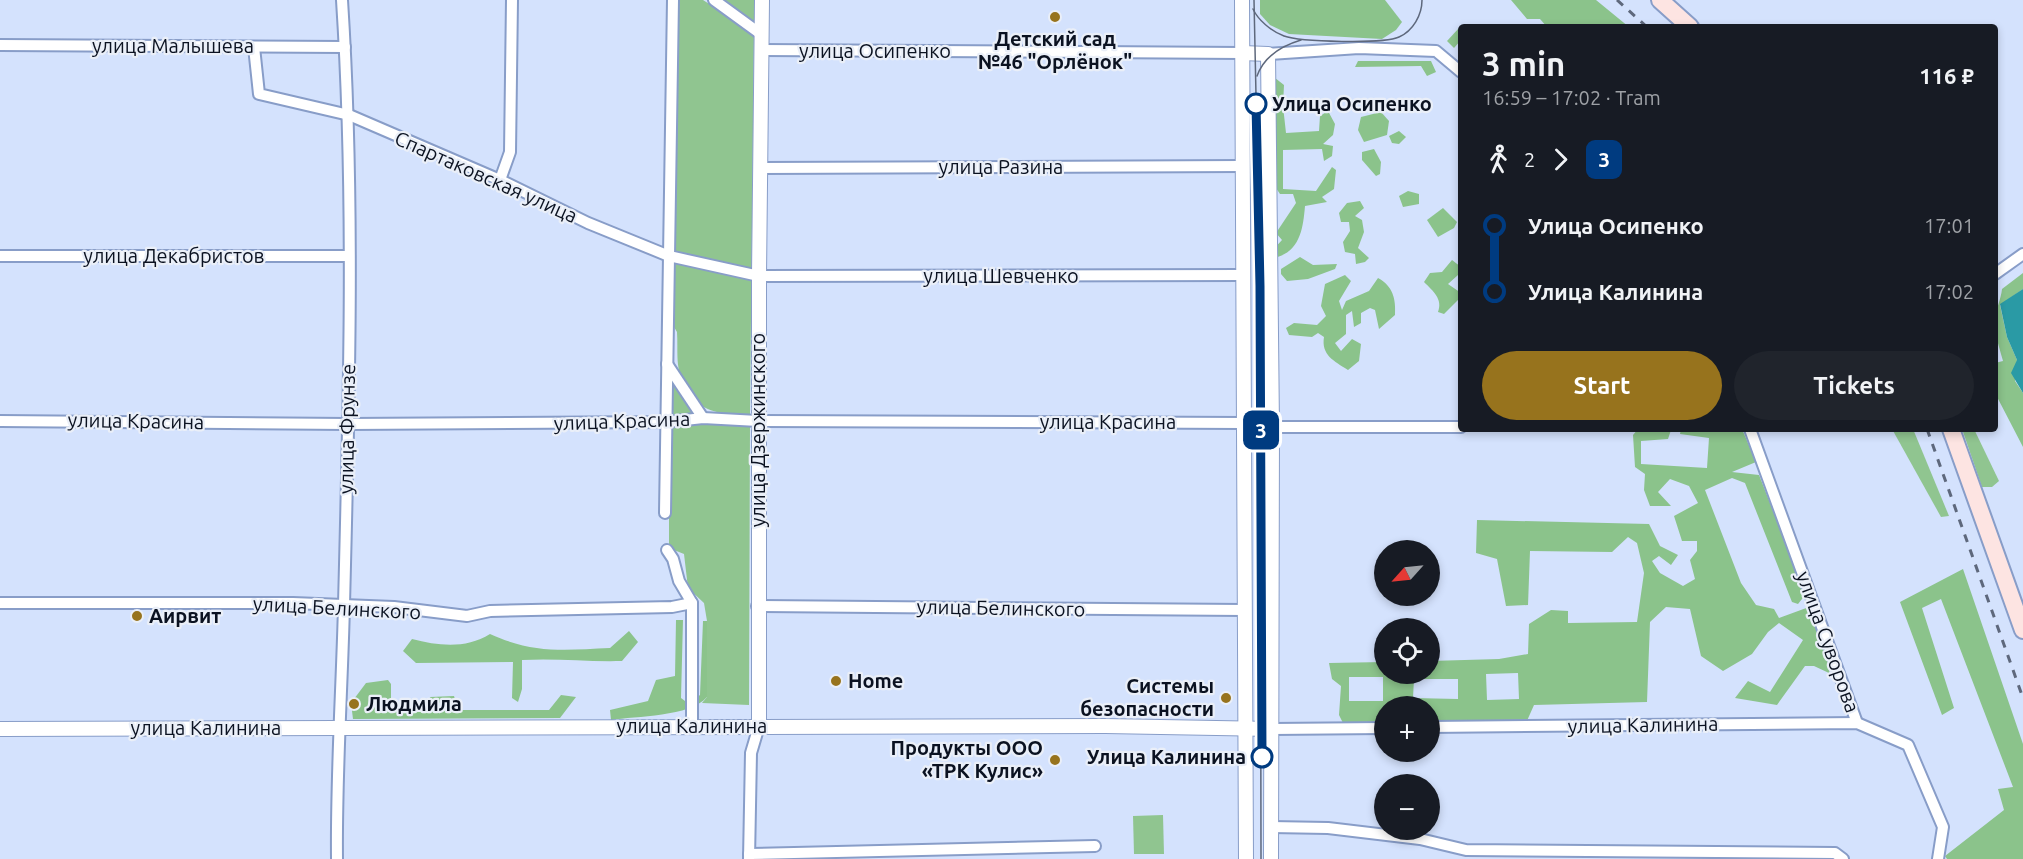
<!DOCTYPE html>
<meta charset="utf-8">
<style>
:root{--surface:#171b24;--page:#20242c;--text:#f1f3f6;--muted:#9ea1a6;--accent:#97731d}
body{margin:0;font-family:Ubuntu,sans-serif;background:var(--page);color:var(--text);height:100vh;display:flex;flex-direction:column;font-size:22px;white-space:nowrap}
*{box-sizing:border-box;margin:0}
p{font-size:20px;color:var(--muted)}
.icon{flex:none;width:33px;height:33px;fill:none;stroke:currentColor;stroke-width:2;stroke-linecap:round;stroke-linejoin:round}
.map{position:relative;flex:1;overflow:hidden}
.side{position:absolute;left:1458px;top:24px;width:540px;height:408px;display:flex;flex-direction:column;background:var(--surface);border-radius:6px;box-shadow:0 3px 9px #0003}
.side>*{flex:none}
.badge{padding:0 12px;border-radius:9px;font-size:21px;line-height:39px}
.needle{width:39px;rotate:243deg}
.controls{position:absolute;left:1374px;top:540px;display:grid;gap:12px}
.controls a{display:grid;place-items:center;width:66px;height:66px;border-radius:50%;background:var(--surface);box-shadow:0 3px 9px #0003;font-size:30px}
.map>.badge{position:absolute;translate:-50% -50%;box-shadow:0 0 0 3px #fff}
.legs{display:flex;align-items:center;gap:9px;height:66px;padding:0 24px;font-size:20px}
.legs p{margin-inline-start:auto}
.head{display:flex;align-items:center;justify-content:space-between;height:102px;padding:0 24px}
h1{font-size:33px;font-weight:600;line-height:45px}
.primary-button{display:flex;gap:12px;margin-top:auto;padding:12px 24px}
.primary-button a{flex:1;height:69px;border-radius:36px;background:var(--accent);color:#fff;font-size:24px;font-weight:600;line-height:69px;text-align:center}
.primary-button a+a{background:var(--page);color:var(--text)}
ul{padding:0 24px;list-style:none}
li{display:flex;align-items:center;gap:21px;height:66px;font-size:22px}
li i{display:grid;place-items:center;width:9px;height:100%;margin:0 8px;background:currentColor}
li i::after{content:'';width:15px;height:15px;margin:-8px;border:4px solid;border-radius:50%;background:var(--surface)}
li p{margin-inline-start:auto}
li:first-child i{background:linear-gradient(#0000 50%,currentColor 0)}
li:last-child i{background:linear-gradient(currentColor 50%,#0000 0)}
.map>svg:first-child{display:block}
.green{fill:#90c590}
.forest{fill:#8bc38b;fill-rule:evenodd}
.water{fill:#2a9aa5}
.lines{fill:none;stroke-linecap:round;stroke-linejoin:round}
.minor-casing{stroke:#889dc8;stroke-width:14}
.tertiary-casing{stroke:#889dc8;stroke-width:16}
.secondary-casing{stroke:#889dc8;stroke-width:20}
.minor{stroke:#fff;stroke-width:10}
.tertiary{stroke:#fff;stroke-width:14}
.secondary{stroke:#fde4e2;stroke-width:16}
.tram{stroke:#5e687c;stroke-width:1.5}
.rail{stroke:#5e687c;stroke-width:3;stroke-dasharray:8 8;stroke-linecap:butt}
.line-1-casing{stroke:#fff;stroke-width:14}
.line-1{stroke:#003b80;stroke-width:9}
.poi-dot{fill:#97731d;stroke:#eaeff8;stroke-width:2}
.stop-1-dot{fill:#fff;stroke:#003b80;stroke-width:3}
.labels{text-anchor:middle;stroke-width:4.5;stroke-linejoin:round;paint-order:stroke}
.poi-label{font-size:20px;font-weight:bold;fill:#0b1221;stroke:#eaeff8;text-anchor:start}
.street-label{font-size:20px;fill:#0b1221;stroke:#eaeff8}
.stop-label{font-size:20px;font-weight:bold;fill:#0b1221;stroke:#eaeff8;text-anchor:start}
</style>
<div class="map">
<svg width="2023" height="859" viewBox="0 0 2023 859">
<rect width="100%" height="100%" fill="#d4e2fd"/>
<g class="green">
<path d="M675,0H703L754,33L750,414C718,416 691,411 680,374C676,362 678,345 677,332L674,327Z"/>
<path d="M723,0H756V24Z"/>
<path d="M669,374L696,412L694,415L668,416Z"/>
<path d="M698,423L750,426L749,705L702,703L707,697V621L704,603L688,588L684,554L669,548V426Z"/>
<path d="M1892,429H1913L1949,516L1941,517Z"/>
<path d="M1962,429H1974L1999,481L1992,487H1982Z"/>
<path d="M1163,815L1164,854H1134L1133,816Z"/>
</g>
<g class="forest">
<path d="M1260,0H1385L1402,22L1396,30L1382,39L1289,34L1270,25L1260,14Z"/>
<path d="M1511,0H1596L1629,27H1547L1540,19H1527Z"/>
<path d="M1459,28L1461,40L1454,48L1447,41Z"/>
<path d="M1358,61H1431L1436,72L1427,76L1421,66L1355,67Z"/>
<path d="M1270,74L1284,85L1283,106L1286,133L1319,131L1320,116L1328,111L1335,124L1333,135L1323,144L1333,146L1332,156L1324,161L1322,149L1283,150V189L1316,191L1332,167L1336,170L1334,189L1322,197L1327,202L1305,206C1303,229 1300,252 1274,258L1271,252L1282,240L1276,233L1296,203L1293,194H1280L1272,182Z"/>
<path d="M1381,112L1389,121L1387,135L1364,142L1358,130L1361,117Z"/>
<path d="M1399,131L1406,137L1399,144L1392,143L1389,136Z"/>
<path d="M1374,149L1381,162L1380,174L1376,176L1362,160V152Z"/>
<path d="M1408,191L1419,194V204L1403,207L1399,196Z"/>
<path d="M1360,201L1364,208L1355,216L1362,220L1364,232L1358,248L1369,258L1365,262L1356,264L1355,254L1345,252L1343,242L1350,231L1349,222H1341L1339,213L1347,203Z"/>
<path d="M1443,208L1457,222L1454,228L1438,237L1427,220Z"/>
<path d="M1300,257L1313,265L1337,264L1335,269L1308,279L1287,281L1281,274V269Z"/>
<path d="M1452,260L1461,267V278L1458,275L1448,284L1461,293V297L1444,314L1438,312C1443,299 1433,291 1424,282L1430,273L1442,272Z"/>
<path d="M2023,273V289L2000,305L2007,337L2017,360L2015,381L2023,393V447L1995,393V363L2003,361C1999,346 1994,333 1995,318C1996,309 2001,299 2002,289Z"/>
<path d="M1345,275L1351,281L1339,301L1342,310L1346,301L1369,291L1378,278C1393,286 1396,299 1395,315L1379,329L1375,310L1370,308L1361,313V323L1354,327L1352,311L1346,315V334L1335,343L1341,351L1352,339L1361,344L1359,361L1348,370C1334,361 1321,355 1324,337L1318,333L1312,337L1289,335L1286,328L1294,323L1317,325L1326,316L1321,306L1325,284Z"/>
<path d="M1638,429L1671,430L1668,439L1641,441V464L1707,468L1709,438L1680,434L1681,429H1742L1756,462L1732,472L1759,475L1806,594L1798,604L1792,602L1745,483L1732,478L1705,490L1741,583L1756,605L1774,609L1779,618L1809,607L1832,661L1829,673L1814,666H1805L1777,705L1735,698L1748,681L1770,692L1803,640L1779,623L1768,632L1752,654L1723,671L1701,656L1690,609L1666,607L1650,622L1647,702L1534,705L1526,723L1430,725V706H1384V726L1345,727L1339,715L1341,686L1332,679L1329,663L1384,662V674H1430V661L1499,659L1528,654L1529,624L1551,610L1568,611V623L1637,622L1644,573L1637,543L1628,537L1612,552L1530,551L1528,605L1506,606L1497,559L1476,553L1477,520L1649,524L1660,546L1678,555L1671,565L1659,556L1652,561L1660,573L1683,586L1695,579L1690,560L1697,551V541H1682L1674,516L1698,503L1689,486L1670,479L1658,492L1671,506H1650L1644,490L1645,474L1635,467L1633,435ZM1518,673L1519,699L1487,700L1486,674ZM1349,677H1383V701H1349ZM1414,679H1458V699L1413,698Z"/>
<path d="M1963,569L2023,744V859H1947L1945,856L2004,810L1998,789L2013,787L1941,599L1922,608L1954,708L1942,715L1900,602Z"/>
<path d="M676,620H683L681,698L689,704L700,695L703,621H707V697C690,717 636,716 611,720L610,710L648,701L656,680L675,676Z"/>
<path d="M629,631L638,642L622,661C587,662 557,658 522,660V689L518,702L512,698L513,662L416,663L403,651L412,639C439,646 466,649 490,634C534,654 564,650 610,648Z"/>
<path d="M388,680L391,684V701L402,710H549L561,695L576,697L560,718L353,719L351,703L366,683Z"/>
<path d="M454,696L456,702L429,703L430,697Z"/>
</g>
<path class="water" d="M2023,289V393L2011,373L2017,360L2007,337L2000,304Z"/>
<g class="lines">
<g class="minor-casing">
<g id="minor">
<path d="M714,0L762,35"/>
<path d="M0,45L345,47"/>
<path d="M254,47L259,94L349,115L500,180L588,223L669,256L759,276L1243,275"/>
<path d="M761,50L1242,53"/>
<path d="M1268,54L1359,48L1436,51L1461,72"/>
<path d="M760,168L1242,166"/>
<path d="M500,180L510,152L512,0"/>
<path d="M0,256H349"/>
<path d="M1995,274L2023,254"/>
<path d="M667,364L703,418"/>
<path d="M0,421L348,424L667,422L703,418L758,421L1244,423"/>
<path d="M1272,427H1461"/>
<path d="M1750,429L1857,723"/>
<path d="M665,513L673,0"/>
<path d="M667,550L673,559L679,581L692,603"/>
<path d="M0,603H293L394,607L467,616L490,611L672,607L692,603V727"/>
<path d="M757,606L1244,610"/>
<path d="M1430,727L1857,723L1908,745L1943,827L1938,859"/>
<path d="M1272,729L1384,728"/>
<path d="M1271,827L1328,828L1420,839L1466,850L1835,853L1843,859"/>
<path d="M749,854L1095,846"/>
<path d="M337,859C336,774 342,689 344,605C349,403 355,201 342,0"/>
<path d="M749,859L751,753L759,726"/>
</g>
</g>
<g class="tertiary-casing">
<g id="tertiary">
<path d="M1242,0L1246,859"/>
<path d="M1242,53L1268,54L1272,427L1271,859"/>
<path d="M759,726V276L762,0"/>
<path d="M0,729L1105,726L1272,729"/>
</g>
</g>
<g class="secondary-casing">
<g id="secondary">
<path d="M1660,0L1690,27"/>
<path d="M1951,429L2023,630"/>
</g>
</g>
<use href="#minor" class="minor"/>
<use href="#tertiary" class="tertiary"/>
<use href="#secondary" class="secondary"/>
<g class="tram">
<path d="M1254,0L1260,286L1261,859"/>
<path d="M1253,9C1258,20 1271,31 1284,36C1300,42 1384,44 1399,37C1413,31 1422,15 1422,0"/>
<path d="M1257,76C1264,56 1281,46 1301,40"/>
</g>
<g class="rail">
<path d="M1617,0L1647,27"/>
<path d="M1927,429L2023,698"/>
</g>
</g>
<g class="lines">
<g class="line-1-casing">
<path id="line-1" d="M1256,104L1260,286L1262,757"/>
</g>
<use href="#line-1" class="line-1"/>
</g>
<g class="poi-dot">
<circle cx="1055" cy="17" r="6"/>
<circle cx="137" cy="616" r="6"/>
<circle cx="836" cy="681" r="6"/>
<circle cx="1226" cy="698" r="6"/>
<circle cx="354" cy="704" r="6"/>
<circle cx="1055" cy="760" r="6"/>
</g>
<g class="stop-1-dot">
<circle cx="1256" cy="104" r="10"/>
<circle cx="1262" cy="757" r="10"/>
</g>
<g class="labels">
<g class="poi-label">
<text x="1055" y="46" text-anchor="middle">Детский сад<tspan x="1055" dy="23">№46 "Орлёнок"</tspan></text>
<text x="149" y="623">Аирвит</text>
<text x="848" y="688">Home</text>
<text x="1214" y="693" text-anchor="end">Системы<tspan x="1214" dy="23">безопасности</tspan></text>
<text x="366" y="711">Людмила</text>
<text x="1043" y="755" text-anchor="end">Продукты ООО<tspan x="1043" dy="23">«ТРК Кулис»</tspan></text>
</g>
<g class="street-label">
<text x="173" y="53">улица Малышева</text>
<text x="875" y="58">улица Осипенко</text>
<text x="1001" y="174">улица Разина</text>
<text transform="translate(486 177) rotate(24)" y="7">Спартаковская улица</text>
<text x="174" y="263">улица Декабристов</text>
<text x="1001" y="283">улица Шевченко</text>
<text transform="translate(136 421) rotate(1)" y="7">улица Красина</text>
<text transform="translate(622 421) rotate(-2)" y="7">улица Красина</text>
<text x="1108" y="429">улица Красина</text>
<text transform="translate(347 429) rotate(-89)" y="7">улица Фрунзе</text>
<text transform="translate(758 430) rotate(-90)" y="7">улица Дзержинского</text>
<text transform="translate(337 608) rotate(3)" y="7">улица Белинского</text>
<text transform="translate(1001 608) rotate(1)" y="7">улица Белинского</text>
<text transform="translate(1828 642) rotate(70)" y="7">улица Суворова</text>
<text transform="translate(1643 725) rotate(-1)" y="7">улица Калинина</text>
<text x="692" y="733">улица Калинина</text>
<text x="206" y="735">улица Калинина</text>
</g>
<g class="stop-label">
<text x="1272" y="111">Улица Осипенко</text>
<text x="1246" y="764" text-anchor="end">Улица Калинина</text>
</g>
</g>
</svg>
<div class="controls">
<a><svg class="needle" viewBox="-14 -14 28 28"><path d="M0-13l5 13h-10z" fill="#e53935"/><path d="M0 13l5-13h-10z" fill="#9ea1a6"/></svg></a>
<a><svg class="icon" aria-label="locate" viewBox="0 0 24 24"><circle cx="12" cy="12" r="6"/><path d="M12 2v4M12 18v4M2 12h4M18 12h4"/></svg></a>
<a>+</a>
<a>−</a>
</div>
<b class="badge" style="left:1261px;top:430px;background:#003b80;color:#fff">3</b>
<section class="side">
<div class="head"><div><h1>3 min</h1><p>16:59 – 17:02 · Tram</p></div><b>116 ₽</b></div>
<div class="legs"><svg class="icon" aria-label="walk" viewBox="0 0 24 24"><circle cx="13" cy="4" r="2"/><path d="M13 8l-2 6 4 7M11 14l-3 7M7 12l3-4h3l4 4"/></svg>2<svg class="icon" aria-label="forward" viewBox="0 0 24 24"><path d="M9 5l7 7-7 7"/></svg><b class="badge" style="background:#003b80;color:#fff">3</b></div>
<ul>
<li><i style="color:#003b80"></i><b>Улица Осипенко</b><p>17:01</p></li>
<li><i style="color:#003b80"></i><b>Улица Калинина</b><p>17:02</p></li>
</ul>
<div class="primary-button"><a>Start</a><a>Tickets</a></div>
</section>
</div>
